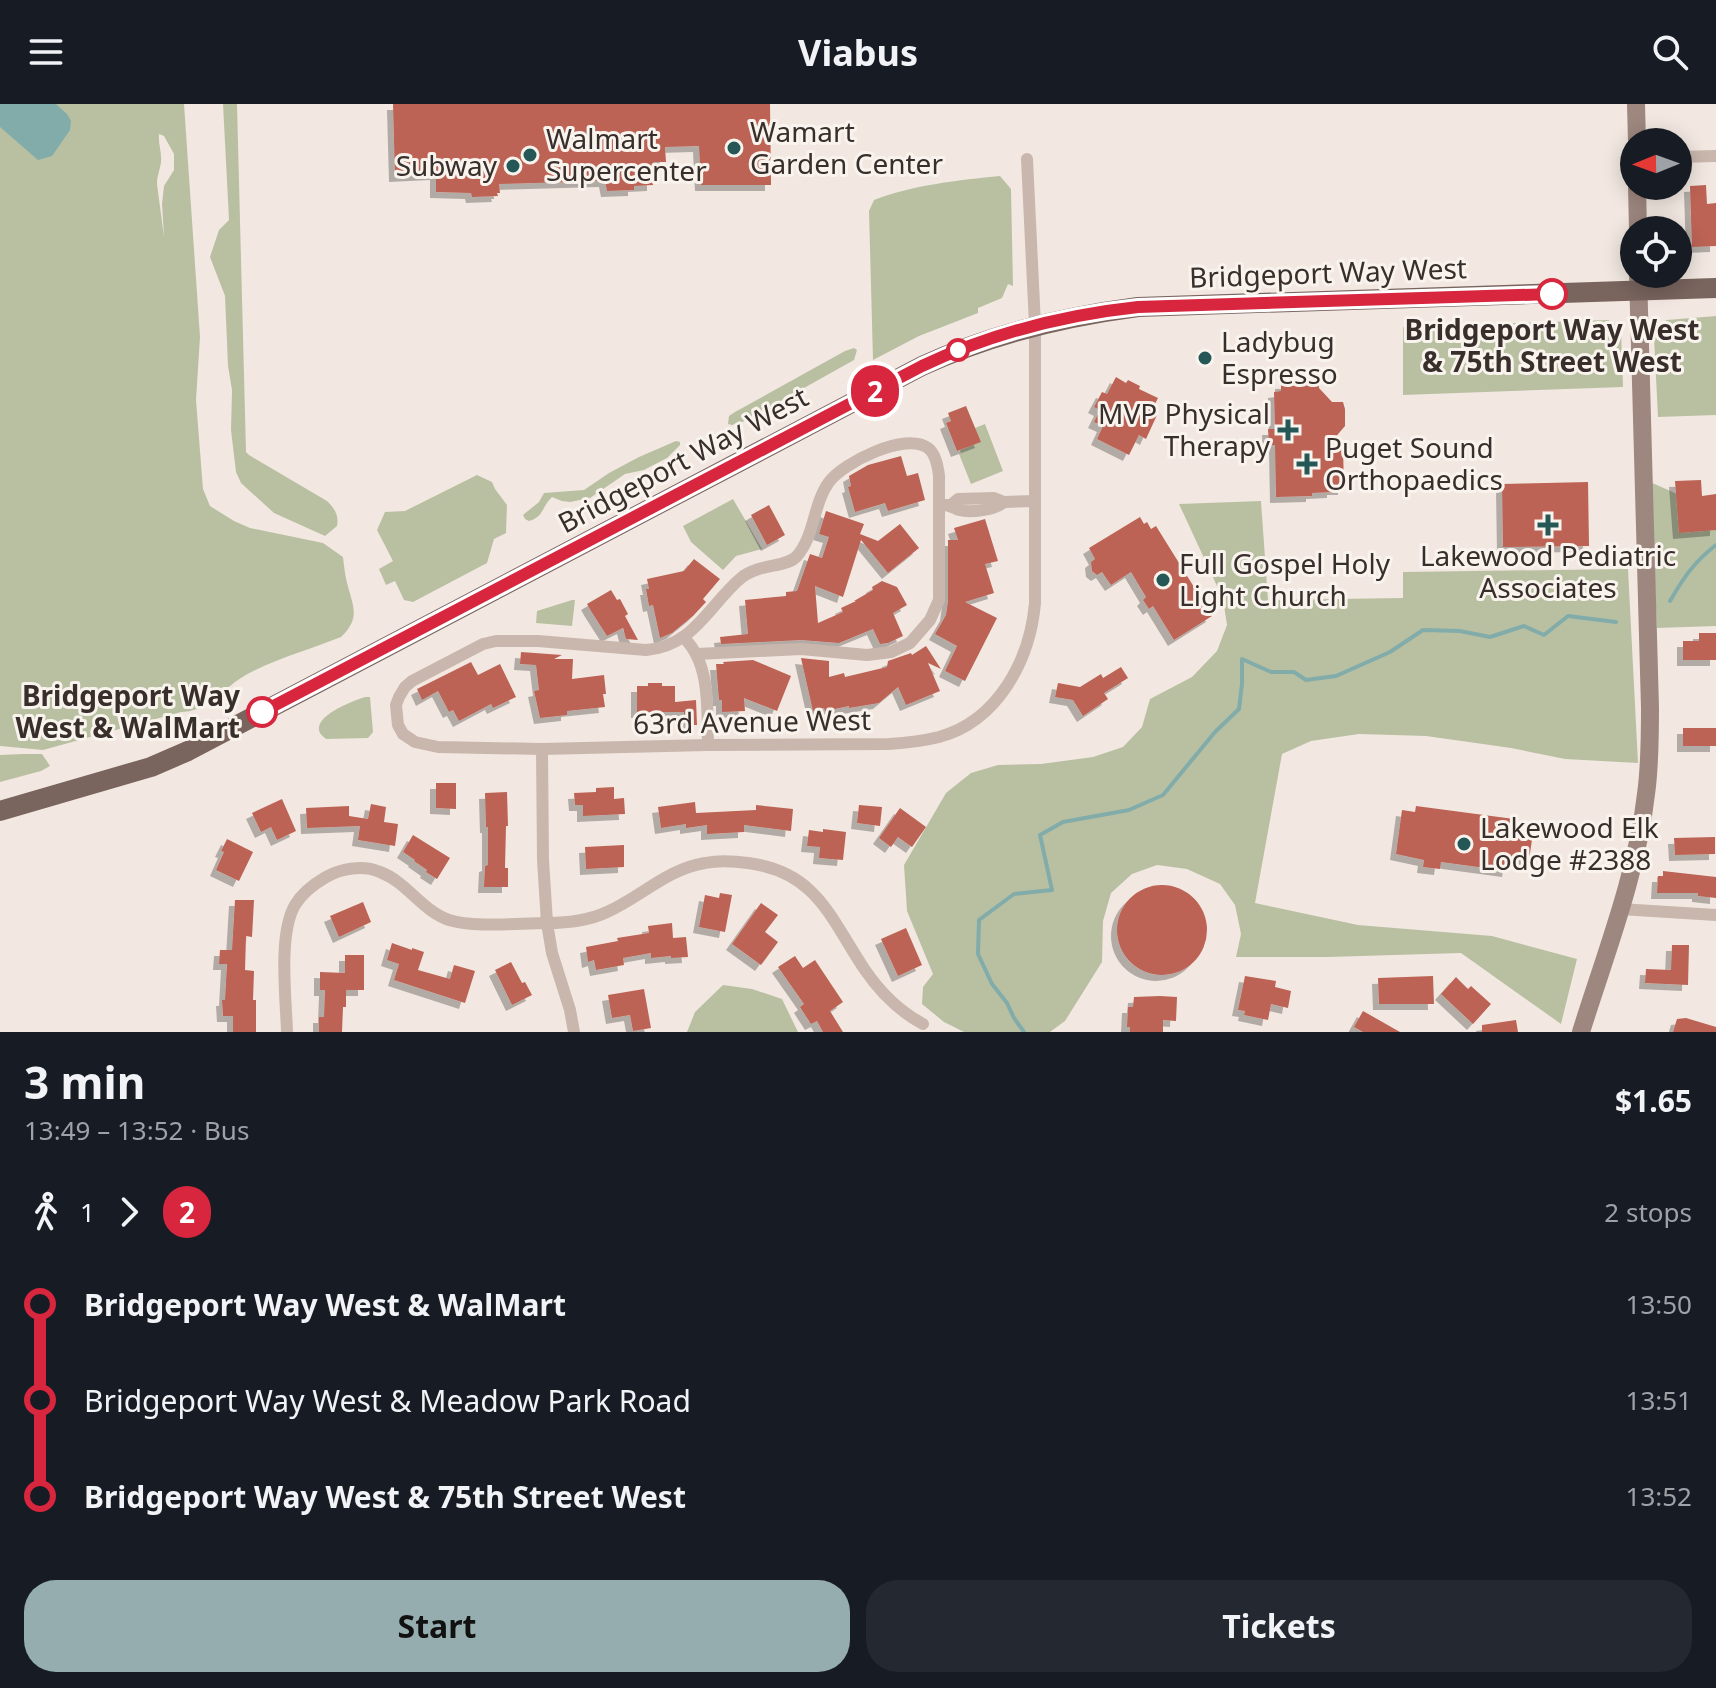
<!DOCTYPE html>
<meta charset="utf-8">
<style>
:root{--surface:#171b24;--page:#242831;--text:#f1f3f6;--muted:#9ea1a6;--accent:#95adae}
body{margin:0;font-family:"Noto Sans",sans-serif;background:var(--page);color:var(--text);height:100vh;display:flex;flex-direction:column;font-size:30px;white-space:nowrap}
*{box-sizing:border-box;margin:0}
p{font-size:26px;color:var(--muted)}
.icon{flex:none;width:44px;height:44px;fill:none;stroke:currentColor;stroke-width:2;stroke-linecap:round;stroke-linejoin:round}
.map{position:relative;height:928px;overflow:hidden}
.details{display:flex;flex-direction:column;background:var(--surface);flex:1}
.details>*{flex:none}
.badge{padding:0 16px;border-radius:26px;font-size:28px;line-height:52px}
.needle{width:52px;rotate:269deg}
.buttons{position:absolute;left:1620px;top:24px;display:grid;gap:16px}
.buttons a{display:grid;place-items:center;width:72px;height:72px;border-radius:50%;background:var(--surface);box-shadow:0 4px 20px #0003;font-size:40px}
.map>.badge{position:absolute;translate:-50% -50%;box-shadow:0 0 0 4px #fff}
.legs{display:flex;align-items:center;gap:12px;height:88px;padding:0 24px;font-size:26px}
.legs p{margin-inline-start:auto}
.overview{display:flex;align-items:center;justify-content:space-between;height:136px;padding:0 24px}
h1{font-size:44px;font-weight:700;line-height:60px}
.primary-button{display:flex;gap:16px;margin-top:auto;padding:16px 24px}
.primary-button a{flex:1;height:92px;border-radius:32px;background:var(--accent);color:#111;font-size:32px;font-weight:700;line-height:92px;text-align:center}
.primary-button a+a{background:var(--page);color:var(--text)}
ul{padding:0 24px;list-style:none}
li{display:flex;align-items:center;gap:28px;height:96px;font-size:30px}
li i{display:grid;place-items:center;width:12px;height:100%;margin:0 10px;background:currentColor}
li i::after{content:'';width:20px;height:20px;margin:-10px;border:6px solid;border-radius:50%;background:var(--surface)}
li p{margin-inline-start:auto}
li:first-child i{background:linear-gradient(#0000 50%,currentColor 0)}
li:last-child i{background:linear-gradient(currentColor 50%,#0000 0)}
header{display:flex;justify-content:space-between;align-items:center;height:104px;padding:0 24px;background:var(--surface);font-size:36px;font-weight:700}
.map>svg:first-child{display:block}
.green{fill:#b9c0a2;fill-rule:evenodd}
.water{fill:#82acaa}
.lines{fill:none;stroke-linecap:round;stroke-linejoin:round}
.stream{stroke:#82acaa;stroke-width:4}
.building{fill:#bc6354;filter:url(#shadow)}
.street{stroke:#c9b7ad;stroke-width:12}
.secondary{stroke:#9d877f;stroke-width:18}
.primary{stroke:#79645e;stroke-width:20}
.line-1-casing{stroke:#fff;stroke-width:18}
.line-1{stroke:#d7263d;stroke-width:12}
.poi-dot{fill:#245755;stroke:#f9f3ed;stroke-width:3}
.stop-1-dot{fill:#fff;stroke:#d7263d;stroke-width:4}
.labels{text-anchor:middle;stroke-width:6;stroke-linejoin:round;paint-order:stroke}
.poi-label{font-size:28px;fill:#382e2b;stroke:#f9f3ed;text-anchor:start}
.street-label{font-size:28px;fill:#382e2b;stroke:#f9f3ed}
.stop-label{font-size:28px;font-weight:bold;fill:#382e2b;stroke:#f9f3ed}
</style>
<header><svg class="icon" aria-label="menu" viewBox="0 0 24 24"><path d="M4 6h16M4 12h16M4 18h16"/></svg>Viabus<svg class="icon" aria-label="search" viewBox="0 0 24 24"><circle cx="10" cy="10" r="6"/><path d="M15 15l6 6"/></svg></header>
<div class="map">
<svg width="1716" height="928" viewBox="0 0 1716 928">
<defs>
<filter id="shadow"><feDropShadow dx="-6" dy="6" stdDeviation="0" flood-color="#0004"/></filter>
</defs>
<rect width="100%" height="100%" fill="#f2e8e1"/>
<g class="green">
<path d="M0,0H184L200,233L196,296L203,385L210,402L234,417L250,424L323,439L343,453C344,462 345,471 347,479C353,502 361,514 341,533C309,546 263,558 235,578C219,591 203,608 181,608L43,646L0,642ZM159,30L164,32L174,50V66L164,82L162,100L164,133L157,80C157,72 160,66 161,58C162,48 158,40 159,30Z"/>
<path d="M223,0H237L246,348L249,351L327,397C335,405 339,411 337,422L325,432L274,409L241,379L236,368L231,326L232,286L228,262L225,192L210,153L219,126L229,116Z"/>
<path d="M1000,72L1011,85L1013,182L1008,180L1002,194L978,204V209L919,232L873,256L869,107L874,96C913,81 959,76 1000,72Z"/>
<path d="M1716,212V311L1658,313L1654,233C1656,225 1659,220 1667,216Z"/>
<path d="M1608,216L1615,220L1621,227L1623,283L1403,291V223Z"/>
<path d="M854,244L857,246L854,256L745,317L732,321L728,320L729,312L735,308L845,247Z"/>
<path d="M985,320L1003,367L971,380L959,350L961,349L960,346L980,338L975,324Z"/>
<path d="M676,337L680,338V341L667,354L644,366L625,370L590,394L570,398L562,397L552,393C542,402 544,413 529,417L525,415L523,411L539,398L544,389L584,386L609,369L639,353Z"/>
<path d="M477,371L492,378L495,385L507,401L506,429L494,435L487,459L413,498L404,496L395,477L386,481L379,465L393,457L377,426L385,408L405,407Z"/>
<path d="M1650,378L1716,407V522L1657,524Z"/>
<path d="M733,395L762,445L736,452L723,466L691,438L683,422Z"/>
<path d="M1261,397L1268,496L1403,494V468L1628,465L1638,659L1565,655L1511,644L1426,632L1359,630L1311,637L1282,650L1255,799L1358,821L1492,832L1577,855L1561,920L1461,849L1328,853H1236L1241,830L1235,801L1220,780L1187,765L1157,761L1132,770L1111,789L1103,817L1102,858L1065,917L1050,928H964L944,918L922,900L923,883L933,870L907,807L904,761L946,689L971,669L998,661L1041,660L1093,653L1123,643L1142,623L1150,595L1192,573L1217,547L1227,521L1223,495L1179,400Z"/>
<path d="M572,496H575L572,522L536,519L537,507Z"/>
<path d="M365,593H370L373,628L368,634L326,635C300,617 352,597 365,593Z"/>
<path d="M23,650H42L50,662L41,667L0,678V651Z"/>
<path d="M723,881L752,885L782,895L798,928H687L695,908Z"/>
</g>
<path class="water" d="M0,0H56L67,10L71,17L70,26L52,52L38,56L0,23Z"/>
<g class="lines">
<g class="stream">
<path d="M1670,497C1684,473 1694,458 1716,441"/>
<path d="M1024,928L1014,914L1007,899L992,880L978,850L979,816L1014,790L1052,786L1040,731L1063,718L1129,706L1163,691L1215,628L1239,605L1242,580V555L1271,568H1294L1306,576L1336,572L1390,548L1423,526L1460,527L1490,533L1524,522L1544,531L1568,512L1616,518"/>
</g>
</g>
<g class="building">
<path d="M393,0H770L771,81H701L699,42L665,43L666,58H653V81L634,82V86L607,87L605,77L499,80L500,89H497L498,92L472,93L471,89L436,88V70L395,72Z"/>
<path d="M1706,81L1707,100L1716,99V142L1692,143L1690,82Z"/>
<path d="M1116,273L1126,279L1128,276L1140,282L1139,285L1158,294L1151,308L1157,311L1146,335L1139,331L1129,351L1097,335L1103,322L1094,318L1100,306L1094,303L1102,288L1107,290Z"/>
<path d="M1319,278V284L1332,298H1343L1345,305V322L1327,343L1343,342L1344,385H1333V388L1312,389V392L1276,393L1275,341H1269L1268,325H1275L1274,288L1281,287V279Z"/>
<path d="M966,302L981,338L957,347L946,319L951,317L948,309Z"/>
<path d="M901,352L907,372L918,369L925,396L888,407L885,399L855,408L848,383L851,382L849,372L868,361Z"/>
<path d="M1701,376L1702,392L1716,390V426L1679,429L1675,377Z"/>
<path d="M1588,378L1589,442L1503,443L1502,380Z"/>
<path d="M769,401L785,431L767,441L751,411Z"/>
<path d="M826,407L864,420L860,430L878,437L900,420L919,444L888,469L861,436L843,493L815,482L818,519L843,508L841,504L856,497H854L873,486L872,483L882,477L897,483L907,501L893,509L903,532L888,539L880,540L873,525L839,539L801,536L721,540L720,533L748,530L745,496L786,492V488L797,487L810,450L822,454L829,433L819,430Z"/>
<path d="M1140,413L1144,420L1147,418L1151,425L1156,422L1212,512L1174,536L1153,502L1149,505L1143,496L1146,493L1131,468L1111,481L1102,468L1097,471L1092,467L1091,458L1095,455L1089,444Z"/>
<path d="M985,415L998,457L985,460L994,489L965,498L997,514L965,577L945,567L957,542L935,530L946,511L948,497V436H958L954,424Z"/>
<path d="M694,455L720,475L703,495L706,498L693,512L672,529L660,534L653,501L649,502L646,485H649L647,475L684,467Z"/>
<path d="M611,486L617,496L620,495L628,510L625,512L638,536L626,535L623,524L607,532L591,507L587,500Z"/>
<path d="M1699,529H1716V556H1683V537H1699Z"/>
<path d="M926,542L941,565L928,559L940,587L906,601L898,583L879,599L849,604V602L825,607L824,604L813,607L801,554L829,557V573L844,569L845,573L887,563L888,557L911,549L912,551Z"/>
<path d="M521,548L562,551L554,555H573L572,575L604,571L606,590H603L605,603L567,607V611L540,614L534,587L539,586L536,561L520,560Z"/>
<path d="M753,556L791,572L777,607L744,594L745,607L722,608V596H719L716,560H724L723,558Z"/>
<path d="M471,558L478,571L500,560L516,593L493,604L491,600L459,617L453,606L449,608L438,587L422,596L417,585Z"/>
<path d="M1121,563L1128,574L1104,589L1108,595L1083,612L1073,596L1055,593L1058,579L1080,583L1101,570L1103,574Z"/>
<path d="M648,579H662V582H675V598L696,596L697,621H685L684,608H637V582H648Z"/>
<rect x="1683" y="624" width="33" height="18"/>
<path d="M436,679H456V705L436,704Z"/>
<path d="M614,683V695L624,694L625,710L583,712V701H575L574,689L596,688V684Z"/>
<path d="M507,688L508,722H506L505,764H508V783H484L485,762L488,761V723H486L485,689Z"/>
<path d="M282,695L296,727L277,736L271,723L261,728L252,709Z"/>
<path d="M695,698L696,709L756,706V701L793,705L791,727L744,721V728L707,730V721L686,724V720L661,724L658,703Z"/>
<path d="M371,700L386,703L384,718L398,720L395,742L358,736L360,722L307,724L306,704L349,702V712L368,715Z"/>
<path d="M859,701L882,703L880,722L857,719Z"/>
<path d="M1416,702L1514,715L1512,726L1533,729L1529,756L1510,754L1508,767L1441,758L1440,765L1423,763L1424,756L1396,750L1402,706L1415,708Z"/>
<path d="M900,704L926,723L912,743L898,733L891,743L879,734Z"/>
<path d="M823,725L846,728L843,756L819,754L820,743L807,742L809,726L823,728Z"/>
<path d="M413,731L450,754L437,775L426,768L427,766L414,757L415,756L403,748Z"/>
<path d="M1715,733V750L1675,751L1674,734Z"/>
<path d="M227,735L253,748L239,777L216,766L224,748L221,747Z"/>
<path d="M624,741V763L586,765L585,743Z"/>
<path d="M1663,767L1716,773V794L1698,792V789H1657L1658,772H1663Z"/>
<circle cx="1162" cy="826" r="45"/>
<path d="M720,789L732,791L725,828L699,823L705,791L719,794Z"/>
<path d="M235,796H254L252,833L246,832L245,866L254,867L253,896H256V928H233V912H223L222,896H225L227,860H219L220,846H232Z"/>
<path d="M363,798L371,818L339,833L330,812Z"/>
<path d="M761,799L778,811L765,828L778,838L761,861L732,840Z"/>
<path d="M672,819L673,834L686,833L688,853L671,854V852L651,854V849L623,854L624,861L596,866L594,856L588,858L586,843L618,837L617,834L649,829L648,822Z"/>
<path d="M906,824L922,861L898,872L881,835Z"/>
<path d="M392,839L412,846V844L424,848L418,866L450,875L454,861L475,867L465,899L394,876L399,860L387,856Z"/>
<path d="M1672,841H1689L1688,881L1645,879L1646,865L1671,866Z"/>
<path d="M345,851H364V886H346V903H343L342,928H319V913H324L325,886H320V868L345,869Z"/>
<path d="M795,852L803,864L815,856L843,898L830,907L843,928H823L817,917L811,920L800,903L804,900L778,863Z"/>
<path d="M511,858L522,879L525,878L532,891L512,901L495,866Z"/>
<path d="M1245,872L1276,877L1275,883L1291,887L1288,904L1271,900L1268,916L1244,911L1245,907L1238,906Z"/>
<path d="M1433,872L1434,900H1379L1378,874Z"/>
<path d="M1456,873L1468,885L1471,882L1491,900L1473,920L1441,890Z"/>
<path d="M644,885L651,924L633,927L630,911L612,914L608,891Z"/>
<path d="M1160,892L1177,893L1176,917L1163,916V928H1130V923H1127L1128,903H1133L1134,893Z"/>
<path d="M1363,907L1400,928H1363L1354,923Z"/>
<path d="M1686,914L1716,923V928H1673L1677,915Z"/>
<path d="M1516,916L1518,928H1482V921Z"/>
</g>
<g class="lines">
<g class="street">
<path d="M1678,53L1716,52"/>
<path d="M946,401C951,402 954,404 959,406C971,409 995,406 1004,398"/>
<path d="M951,401L958,395L994,394L1004,398L1035,397"/>
<path d="M684,534C711,560 707,606 708,641"/>
<path d="M697,550L801,545L867,551L891,548L910,539L930,516L939,496V372C938,363 936,350 928,344C906,327 843,359 829,378C813,400 815,431 797,452C787,464 759,459 741,474C709,501 694,542 646,546L538,537H496L483,540L412,577L405,583L399,593L396,601L398,621L403,630L415,638L438,643L542,645L708,641L889,640C906,639 923,637 939,633C998,617 1030,556 1035,499V221L1027,55"/>
<path d="M542,645L543,756L547,819C568,819 588,817 607,808C641,793 667,765 705,759C719,756 734,757 748,759C818,768 831,816 865,866C880,888 899,907 923,920"/>
<path d="M1620,805L1716,811"/>
<path d="M287,928C286,894 278,830 295,801C302,789 314,780 326,773C342,764 363,761 380,768C407,778 422,807 449,816C475,824 519,819 547,819L552,849L570,906L574,928"/>
</g>
<g class="secondary">
<path d="M1636,0L1637,38"/>
<path d="M1637,82L1638,126"/>
<path d="M1581,928C1605,851 1637,770 1646,690C1650,662 1650,633 1650,604L1638,170"/>
</g>
<path class="primary" d="M0,707L151,663L188,647L922,262C991,230 1062,213 1138,203L1716,184"/>
</g>
<g class="lines">
<g class="line-1-casing">
<path id="line-1" d="M262,608L922,262C990,230 1063,211 1138,203L1552,190"/>
</g>
<use href="#line-1" class="line-1"/>
</g>
<g class="poi-dot">
<circle cx="734" cy="44" r="8"/>
<circle cx="530" cy="51" r="8"/>
<circle cx="513" cy="62" r="8"/>
<circle cx="1205" cy="254" r="8"/>
<path d="M1284 314h8v8h8v8h-8v8h-8v-8h-8v-8h8z"/>
<path d="M1303 348h8v8h8v8h-8v8h-8v-8h-8v-8h8z"/>
<path d="M1544 409h8v8h8v8h-8v8h-8v-8h-8v-8h8z"/>
<circle cx="1163" cy="476" r="8"/>
<circle cx="1464" cy="740" r="8"/>
</g>
<g class="stop-1-dot">
<circle cx="1552" cy="190" r="14"/>
<circle cx="958" cy="246" r="10"/>
<circle cx="262" cy="608" r="14"/>
</g>
<g class="labels">
<g class="poi-label">
<text x="750" y="38">Wamart<tspan x="750" dy="32">Garden Center</tspan></text>
<text x="546" y="45">Walmart<tspan x="546" dy="32">Supercenter</tspan></text>
<text x="497" y="72" text-anchor="end">Subway</text>
<text x="1221" y="248">Ladybug<tspan x="1221" dy="32">Espresso</tspan></text>
<text x="1270" y="320" text-anchor="end">MVP Physical<tspan x="1270" dy="32">Therapy</tspan></text>
<text x="1325" y="354">Puget Sound<tspan x="1325" dy="32">Orthopaedics</tspan></text>
<text x="1548" y="462" text-anchor="middle">Lakewood Pediatric<tspan x="1548" dy="32">Associates</tspan></text>
<text x="1179" y="470">Full Gospel Holy<tspan x="1179" dy="32">Light Church</tspan></text>
<text x="1480" y="734">Lakewood Elk<tspan x="1480" dy="32">Lodge #2388</tspan></text>
</g>
<g class="street-label">
<text transform="translate(1328 169) rotate(-2)" y="10">Bridgeport Way West</text>
<text transform="translate(683 356) rotate(-28)" y="10">Bridgeport Way West</text>
<text transform="translate(752 618) rotate(-1)" y="10">63rd Avenue West</text>
</g>
<g class="stop-label">
<text x="1552" y="236">Bridgeport Way West<tspan x="1552" dy="32">&amp; 75th Street West</tspan></text>
<text x="240" y="602" text-anchor="end">Bridgeport Way<tspan x="240" dy="32">West &amp; WalMart</tspan></text>
</g>
</g>
</svg>
<div class="buttons">
<a><svg class="needle" viewBox="-14 -14 28 28"><path d="M0-13l5 13h-10z" fill="#e53935"/><path d="M0 13l5-13h-10z" fill="#9ea1a6"/></svg></a>
<a><svg class="icon" aria-label="locate" viewBox="0 0 24 24"><circle cx="12" cy="12" r="6"/><path d="M12 2v4M12 18v4M2 12h4M18 12h4"/></svg></a>
</div>
<b class="badge" style="left:875px;top:287px;background:#d7263d;color:#fff">2</b>
</div>
<section class="details">
<div class="overview"><div><h1>3 min</h1><p>13:49 – 13:52 · Bus</p></div><b>$1.65</b></div>
<div class="legs"><svg class="icon" aria-label="walk" viewBox="0 0 24 24"><circle cx="13" cy="4" r="2"/><path d="M13 8l-2 6 4 7M11 14l-3 7M7 12l3-4h3l4 4"/></svg>1<svg class="icon" aria-label="forward" viewBox="0 0 24 24"><path d="M9 5l7 7-7 7"/></svg><b class="badge" style="background:#d7263d;color:#fff">2</b><p>2 stops</p></div>
<ul>
<li><i style="color:#d7263d"></i><b>Bridgeport Way West &amp; WalMart</b><p>13:50</p></li>
<li><i style="color:#d7263d"></i><span>Bridgeport Way West &amp; Meadow Park Road</span><p>13:51</p></li>
<li><i style="color:#d7263d"></i><b>Bridgeport Way West &amp; 75th Street West</b><p>13:52</p></li>
</ul>
<div class="primary-button"><a>Start</a><a>Tickets</a></div>
</section>
